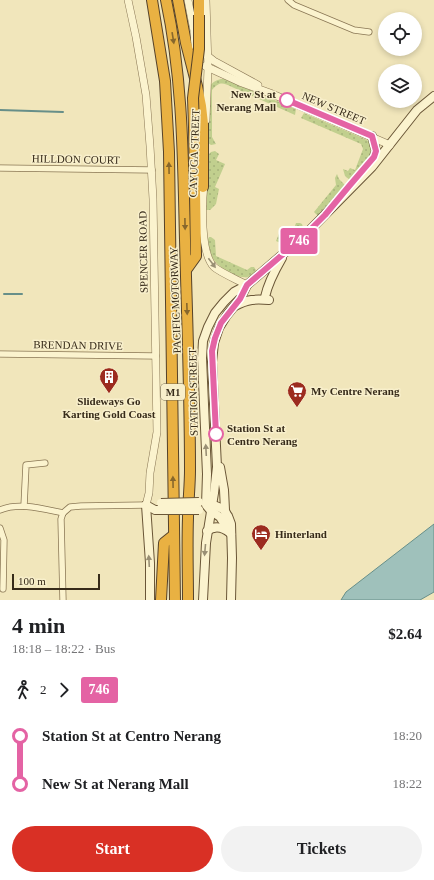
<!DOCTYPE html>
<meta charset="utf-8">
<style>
:root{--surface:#fff;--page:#f2f2f2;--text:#202124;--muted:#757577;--accent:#d93025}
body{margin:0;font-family:"Times New Roman",serif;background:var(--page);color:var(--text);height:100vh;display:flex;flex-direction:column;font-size:15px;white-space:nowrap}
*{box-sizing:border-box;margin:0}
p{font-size:13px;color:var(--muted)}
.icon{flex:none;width:22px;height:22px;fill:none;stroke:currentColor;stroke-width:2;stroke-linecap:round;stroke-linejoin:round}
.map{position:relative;height:600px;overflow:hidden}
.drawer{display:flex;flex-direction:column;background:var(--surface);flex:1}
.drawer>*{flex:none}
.badge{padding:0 8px;border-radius:3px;font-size:14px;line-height:26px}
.buttons{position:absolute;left:378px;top:12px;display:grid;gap:8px}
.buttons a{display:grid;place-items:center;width:44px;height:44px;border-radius:50%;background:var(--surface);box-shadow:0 2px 6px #0003;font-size:20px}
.scale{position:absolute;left:12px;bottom:10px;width:88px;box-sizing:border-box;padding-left:4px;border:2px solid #372b1a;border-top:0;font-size:11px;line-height:14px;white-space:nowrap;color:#372b1a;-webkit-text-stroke:3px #f8efcb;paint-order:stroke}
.map>.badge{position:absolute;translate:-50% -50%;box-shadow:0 0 0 2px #fff}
.legs{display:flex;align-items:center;gap:6px;height:44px;padding:0 12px;font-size:13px}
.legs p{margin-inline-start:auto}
.overview{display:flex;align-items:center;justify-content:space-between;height:68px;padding:0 12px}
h1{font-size:22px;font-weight:600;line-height:30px}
.action{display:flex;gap:8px;margin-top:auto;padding:8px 12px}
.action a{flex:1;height:46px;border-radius:24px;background:var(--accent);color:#fff;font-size:16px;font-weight:600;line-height:46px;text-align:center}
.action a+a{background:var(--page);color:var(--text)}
ul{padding:0 12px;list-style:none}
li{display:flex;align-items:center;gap:14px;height:48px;font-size:15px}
li i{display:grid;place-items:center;width:6px;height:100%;margin:0 5px;background:currentColor}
li i::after{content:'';width:10px;height:10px;margin:-5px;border:3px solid;border-radius:50%;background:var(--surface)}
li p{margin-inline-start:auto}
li:first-child i{background:linear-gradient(#0000 50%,currentColor 0)}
li:last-child i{background:linear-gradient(currentColor 50%,#0000 0)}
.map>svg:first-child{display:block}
.grass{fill:url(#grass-dots)}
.water{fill:#9fc1bb;stroke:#678f89}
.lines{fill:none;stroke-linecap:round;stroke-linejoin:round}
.stream{stroke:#678f89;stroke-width:2}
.minor-casing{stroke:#897654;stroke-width:7}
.tertiary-casing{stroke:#897654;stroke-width:8}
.secondary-casing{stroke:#6a5637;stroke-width:10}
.motorway-casing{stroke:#564229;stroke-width:12}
.minor{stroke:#fbf3ce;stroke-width:5.5}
.tertiary{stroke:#fbf3ce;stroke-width:7}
.secondary{stroke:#fbf3ce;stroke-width:8}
.motorway{stroke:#e9b142;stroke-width:10}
.secondary-bridge-casing{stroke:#6a5637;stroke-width:10;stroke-linecap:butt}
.motorway-bridge-casing{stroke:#564229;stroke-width:12;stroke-linecap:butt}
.secondary-bridge{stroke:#fbf3ce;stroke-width:8}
.motorway-bridge{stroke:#e9b142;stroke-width:10}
.oneway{fill:#87672c}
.oneway2{fill:#998f74}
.line-1-casing{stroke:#fff;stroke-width:9}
.line-1{stroke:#e463a4;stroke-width:6}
.stop-1-dot{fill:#fff;stroke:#e463a4;stroke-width:2}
.labels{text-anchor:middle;stroke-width:3;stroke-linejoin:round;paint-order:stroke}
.shield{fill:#f8efcb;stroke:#71664f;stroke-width:1}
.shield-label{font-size:10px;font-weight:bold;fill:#372b1a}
.stop-label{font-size:11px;font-weight:bold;fill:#372b1a;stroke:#f8efcb;text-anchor:end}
.street-label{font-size:11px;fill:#372b1a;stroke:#f8efcb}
.poi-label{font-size:11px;font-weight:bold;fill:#372b1a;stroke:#f8efcb;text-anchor:start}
</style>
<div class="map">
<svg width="434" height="600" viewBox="0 0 434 600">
<defs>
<pattern id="grass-dots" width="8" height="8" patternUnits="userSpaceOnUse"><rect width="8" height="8" fill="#c1cf8e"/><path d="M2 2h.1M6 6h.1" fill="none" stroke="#a6b27a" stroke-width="1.8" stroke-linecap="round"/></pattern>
</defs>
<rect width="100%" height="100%" fill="#f1e6bb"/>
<g class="grass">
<path d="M221,79H224L296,109L295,115L232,87C223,83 220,81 212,90V137L216,144L211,145L208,143L209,89C211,83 214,81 221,79Z"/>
<path d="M304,113L365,139L370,142L373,153L370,160L351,181L345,176L343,169L348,171L350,168L355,170L363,149L361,144L301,118Z"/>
<path d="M215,151L219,154L216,160L225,164L215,187L219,189L216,204L210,210H206L208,155L211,152Z"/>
<path d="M337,174L339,179L345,185L344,187L318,216L314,212L336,185L335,178Z"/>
<path d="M296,223H300L302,224L303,227L302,230L285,245L276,241L280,231L292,234Z"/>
<path d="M209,237H211L215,240L216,256L247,270L251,267H254L256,270C249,287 221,270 214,260C209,253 209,247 208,239Z"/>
</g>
<path class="water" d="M434,524V592L420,600H341L346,592Z"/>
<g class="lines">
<g class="stream">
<path d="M0,110L63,112"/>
<path d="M4,294H22"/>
</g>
<g class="minor-casing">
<g id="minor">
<path d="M288,0L294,5L354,30L369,32"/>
<path d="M0,168L152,170"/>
<path d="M0,354L156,356"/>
<path d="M24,506L26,465L45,463"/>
<path d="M0,510C20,502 43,509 63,513"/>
<path d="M63,513L61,519L63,600"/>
<path d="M63,513L70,507L81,506L146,505"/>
<path d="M0,528L4,540L3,589"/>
</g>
</g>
<g class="tertiary-casing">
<g id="tertiary">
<path d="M128,0L136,37L146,95L150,146L153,199L157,432L150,473L149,493L146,505"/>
<path d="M188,0L195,36"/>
<path d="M206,0L208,68L206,120"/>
<path d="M194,33L195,46"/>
<path d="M205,54L214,61L258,85"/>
<path d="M205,66L242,83L270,93L390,145"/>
<path d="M204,184C202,203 200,253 214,267C221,273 238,280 247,285"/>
</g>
</g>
<g class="secondary-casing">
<g id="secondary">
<path d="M372,136L376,151L374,157"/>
<path d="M265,297C268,283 275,270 282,258"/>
<path d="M235,306C248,299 255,299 269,300"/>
<path d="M220,467L224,490L225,510L226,514"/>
<path d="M208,503L216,506L223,509L228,516L231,524L232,558L231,600"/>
<path d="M146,505L150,563V600"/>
<path d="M146,505L155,510H161"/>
<path d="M207,531C215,525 223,527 230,533"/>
<path d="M231,534L220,517L211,511L206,505L207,474L202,358L203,341L208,327L215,313L224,302L234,292L247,285L303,237L372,167L417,110L434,96"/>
<path d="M203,600L206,543L214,493L217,467L212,362L214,343L219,328L227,315L240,299L247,285"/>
</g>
</g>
<g class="motorway-casing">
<g id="motorway">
<path d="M152,0L165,81L169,152L175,600"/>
<path d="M166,0C183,79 183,160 185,240C187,317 190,394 190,470C190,486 188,502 188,518C187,546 188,573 188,600"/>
<path d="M178,0L186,43L197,86L201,106L203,124V187"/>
<path d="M199,0V15"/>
<path d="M186,270L196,256L194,127"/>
<path d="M161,600L164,543L174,535"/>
</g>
</g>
<use href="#minor" class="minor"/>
<use href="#tertiary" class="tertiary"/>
<use href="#secondary" class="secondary"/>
<use href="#motorway" class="motorway"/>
<g class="secondary-bridge-casing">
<g id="secondary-bridge">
<path d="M161,503L199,502"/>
<path d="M161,510H199"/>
</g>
</g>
<g class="motorway-bridge-casing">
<path id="motorway-bridge" d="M194,127L193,98L199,49V15"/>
</g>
<use href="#secondary-bridge" class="secondary-bridge"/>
<use href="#motorway-bridge" class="motorway-bridge"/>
</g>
<defs><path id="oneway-solid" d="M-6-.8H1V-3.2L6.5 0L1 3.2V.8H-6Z"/></defs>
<g class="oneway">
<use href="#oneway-solid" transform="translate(173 38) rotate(81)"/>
<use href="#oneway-solid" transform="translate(169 168) rotate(-91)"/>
<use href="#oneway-solid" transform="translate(185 224) rotate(89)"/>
<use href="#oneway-solid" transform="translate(187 309) rotate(88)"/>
<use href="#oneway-solid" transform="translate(173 482) rotate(-91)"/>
</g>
<g class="oneway2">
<use href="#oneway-solid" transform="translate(212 263) rotate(53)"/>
<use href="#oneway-solid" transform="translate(206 450) rotate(-93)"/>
<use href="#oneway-solid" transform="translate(205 550) rotate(95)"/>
<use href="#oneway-solid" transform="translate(149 561) rotate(-93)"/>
</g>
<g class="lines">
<g class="line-1-casing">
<path id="line-1" d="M216,434L212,351L215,338L221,323L240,299L247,285L303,237L325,215L350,185L374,157L376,151L372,136L287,100"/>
</g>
<use href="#line-1" class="line-1"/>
</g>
<defs>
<g id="building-pin" transform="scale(1)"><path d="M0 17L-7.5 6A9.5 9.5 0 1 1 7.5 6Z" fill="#9c2b1f" stroke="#f8efcb"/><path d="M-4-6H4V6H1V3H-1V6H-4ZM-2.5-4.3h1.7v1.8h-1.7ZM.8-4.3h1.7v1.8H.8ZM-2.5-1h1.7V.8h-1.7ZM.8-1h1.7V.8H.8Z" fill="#fff"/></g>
<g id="supermarket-pin" transform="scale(1)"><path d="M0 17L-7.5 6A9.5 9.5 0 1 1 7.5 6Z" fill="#9c2b1f" stroke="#f8efcb"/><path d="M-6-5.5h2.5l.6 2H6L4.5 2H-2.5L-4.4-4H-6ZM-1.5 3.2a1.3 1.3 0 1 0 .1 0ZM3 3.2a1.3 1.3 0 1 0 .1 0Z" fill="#fff"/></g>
<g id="hotel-pin" transform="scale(1)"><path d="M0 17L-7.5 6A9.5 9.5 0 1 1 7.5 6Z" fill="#9c2b1f" stroke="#f8efcb"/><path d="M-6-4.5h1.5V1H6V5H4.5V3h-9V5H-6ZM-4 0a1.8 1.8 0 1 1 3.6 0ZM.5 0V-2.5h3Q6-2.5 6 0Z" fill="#fff"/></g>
</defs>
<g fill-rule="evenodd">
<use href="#building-pin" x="109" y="377"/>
<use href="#supermarket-pin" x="297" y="391"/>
<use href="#hotel-pin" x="261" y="534"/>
</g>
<g class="stop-1-dot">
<circle cx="287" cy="100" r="7"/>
<circle cx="216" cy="434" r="7"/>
</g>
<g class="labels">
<rect class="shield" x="161" y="384" width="24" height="16" rx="3"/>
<g class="shield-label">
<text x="173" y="396">M1</text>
</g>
<g class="stop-label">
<text x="276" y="98">New St at<tspan x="276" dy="13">Nerang Mall</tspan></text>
<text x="227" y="432" text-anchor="start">Station St at<tspan x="227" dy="13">Centro Nerang</tspan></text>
</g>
<g class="street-label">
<text transform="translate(334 108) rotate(23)" y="4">NEW STREET</text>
<text transform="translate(194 153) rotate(-88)" y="4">CAYUGA STREET</text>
<text transform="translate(76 159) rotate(1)" y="4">HILLDON COURT</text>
<text transform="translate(143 252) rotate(-91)" y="4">SPENCER ROAD</text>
<text transform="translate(175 300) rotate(-92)" y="4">PACIFIC MOTORWAY</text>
<text transform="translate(78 345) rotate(1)" y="4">BRENDAN DRIVE</text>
<text transform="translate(193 392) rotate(-91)" y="4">STATION STREET</text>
</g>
<g class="poi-label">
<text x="311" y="395">My Centre Nerang</text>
<text x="109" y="405" text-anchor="middle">Slideways Go<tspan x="109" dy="13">Karting Gold Coast</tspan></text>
<text x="275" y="538">Hinterland</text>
</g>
</g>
</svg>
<div class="buttons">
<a><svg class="icon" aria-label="locate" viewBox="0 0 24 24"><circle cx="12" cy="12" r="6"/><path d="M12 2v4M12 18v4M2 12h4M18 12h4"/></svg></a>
<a><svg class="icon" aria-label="layers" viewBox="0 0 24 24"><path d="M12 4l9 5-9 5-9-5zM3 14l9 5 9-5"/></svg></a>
</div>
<div class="scale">100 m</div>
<b class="badge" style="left:299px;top:241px;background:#e463a4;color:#fff">746</b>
</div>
<section class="drawer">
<div class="overview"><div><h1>4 min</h1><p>18:18 – 18:22 · Bus</p></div><b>$2.64</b></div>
<div class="legs"><svg class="icon" aria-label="walk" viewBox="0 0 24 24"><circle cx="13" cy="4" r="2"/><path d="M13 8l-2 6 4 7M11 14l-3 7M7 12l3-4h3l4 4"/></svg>2<svg class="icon" aria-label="forward" viewBox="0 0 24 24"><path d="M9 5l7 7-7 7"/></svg><b class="badge" style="background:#e463a4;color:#fff">746</b></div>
<ul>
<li><i style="color:#e463a4"></i><b>Station St at Centro Nerang</b><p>18:20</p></li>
<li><i style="color:#e463a4"></i><b>New St at Nerang Mall</b><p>18:22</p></li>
</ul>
<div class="action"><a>Start</a><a>Tickets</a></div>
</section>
